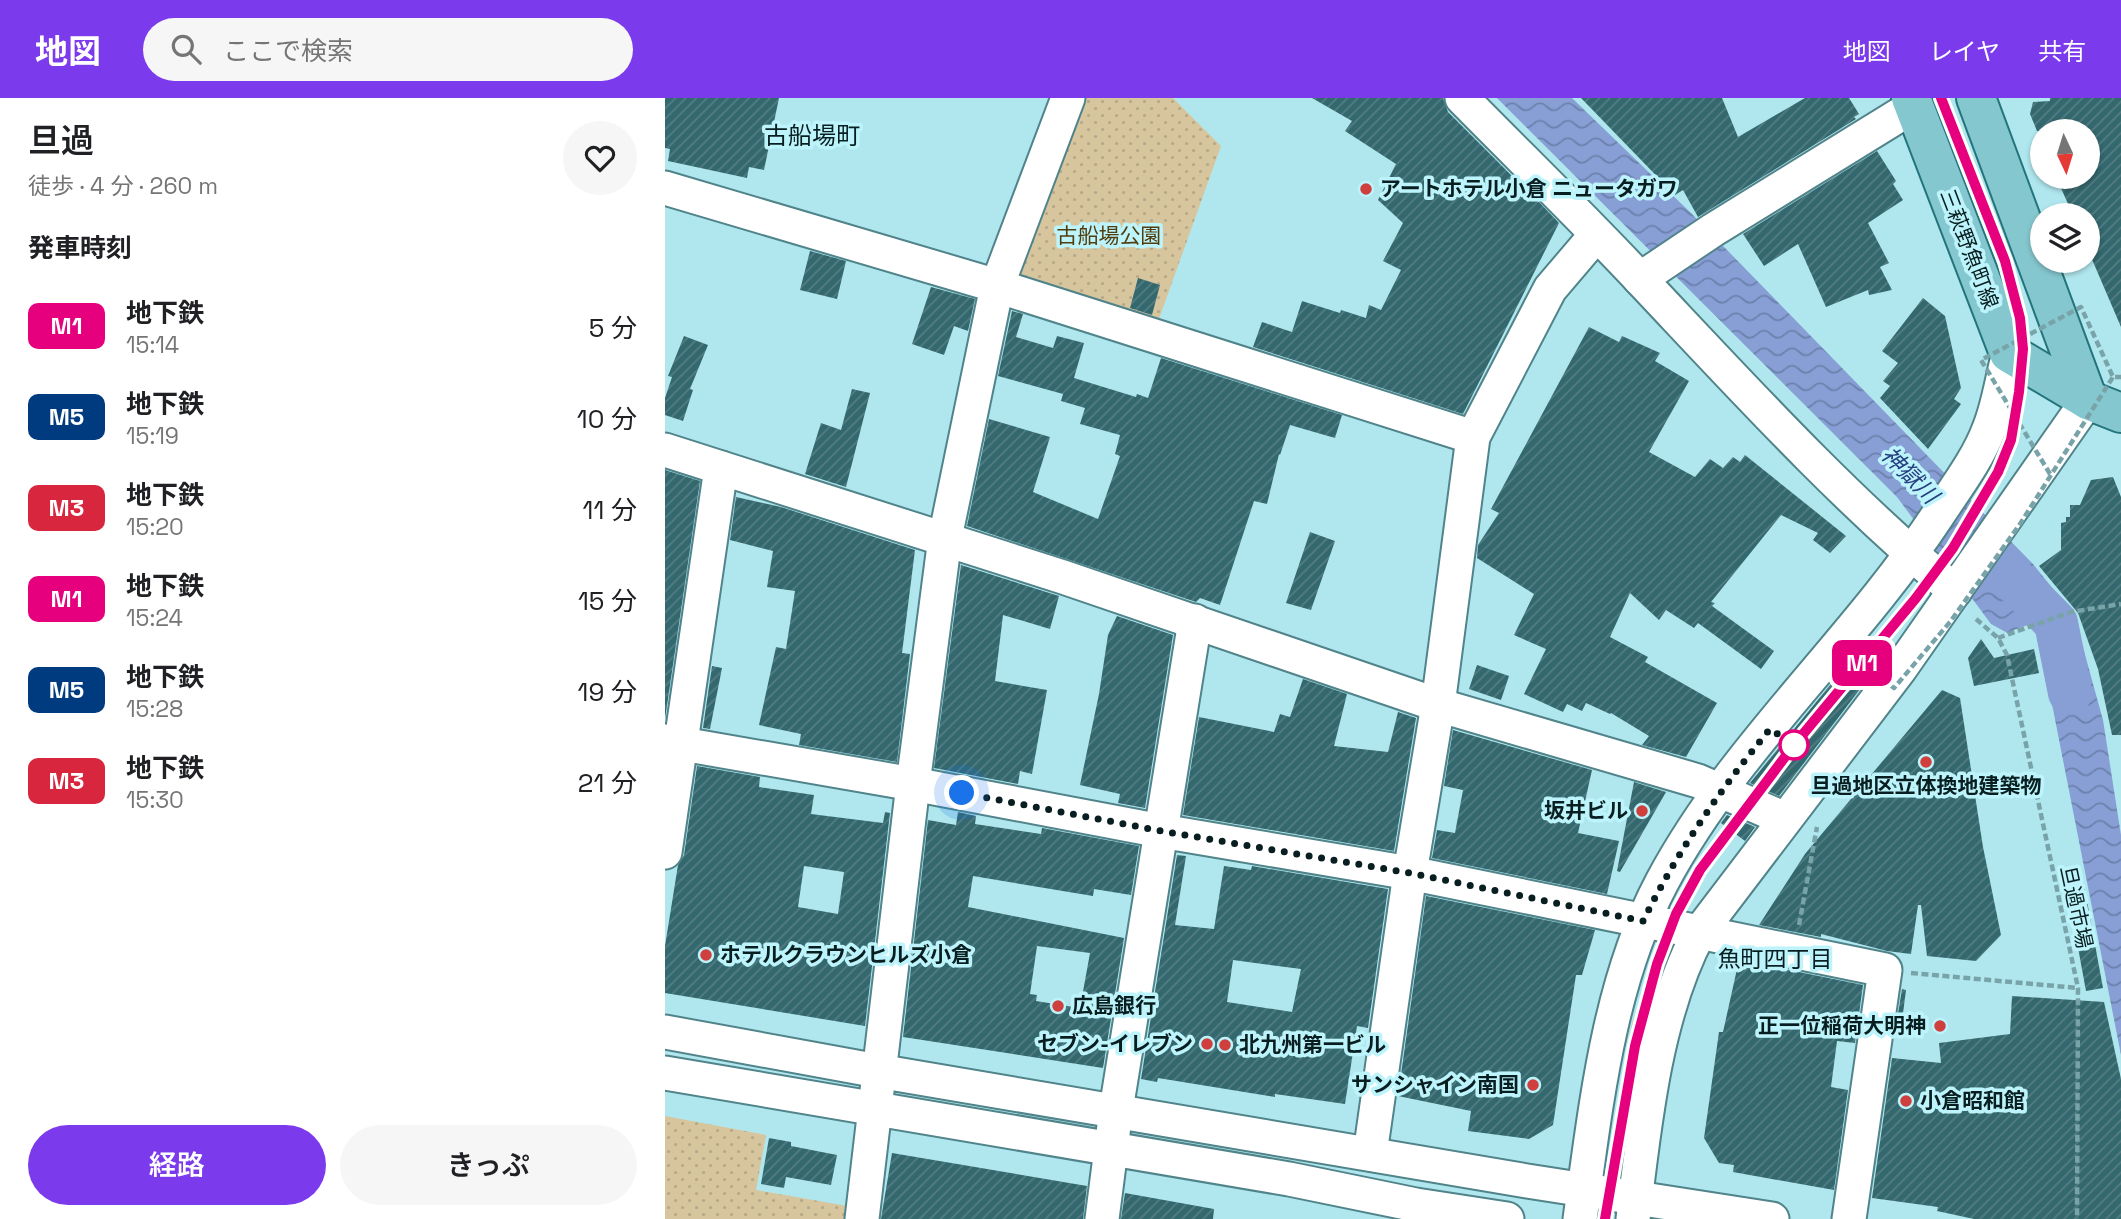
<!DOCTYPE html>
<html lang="ja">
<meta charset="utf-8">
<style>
:root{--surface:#fff;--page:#f6f6f6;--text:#202124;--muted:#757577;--accent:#7c3aed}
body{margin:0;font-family:"Space Grotesk","Noto Sans JP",sans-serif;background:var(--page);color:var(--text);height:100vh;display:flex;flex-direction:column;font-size:26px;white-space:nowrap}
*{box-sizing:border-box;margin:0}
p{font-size:23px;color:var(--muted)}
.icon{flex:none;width:38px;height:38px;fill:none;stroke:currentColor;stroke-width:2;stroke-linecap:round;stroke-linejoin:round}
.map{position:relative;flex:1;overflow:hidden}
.panel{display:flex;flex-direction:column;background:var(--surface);width:665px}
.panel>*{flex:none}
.badge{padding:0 14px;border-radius:10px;font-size:24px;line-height:46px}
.needle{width:46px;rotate:176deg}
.controls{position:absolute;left:1365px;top:21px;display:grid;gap:14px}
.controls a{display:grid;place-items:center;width:70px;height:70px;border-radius:50%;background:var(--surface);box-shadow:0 2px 5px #0004;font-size:35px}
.you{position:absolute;width:35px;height:35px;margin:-18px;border:5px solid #fff;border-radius:50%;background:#1a73e8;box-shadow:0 0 0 10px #1a73e833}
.map>.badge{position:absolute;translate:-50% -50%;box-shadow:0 0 0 4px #fff}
h2{padding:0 28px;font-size:26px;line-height:63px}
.round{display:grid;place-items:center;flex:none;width:74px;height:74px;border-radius:37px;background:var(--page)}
.head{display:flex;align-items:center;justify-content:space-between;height:119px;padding:0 28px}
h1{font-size:33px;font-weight:600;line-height:52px}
.cta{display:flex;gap:14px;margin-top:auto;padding:14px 28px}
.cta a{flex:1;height:80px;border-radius:42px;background:var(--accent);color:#fff;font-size:28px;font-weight:600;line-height:80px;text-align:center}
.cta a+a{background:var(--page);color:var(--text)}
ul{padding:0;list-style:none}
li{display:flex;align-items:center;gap:21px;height:91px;padding:0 28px}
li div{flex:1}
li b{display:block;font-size:26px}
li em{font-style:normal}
li .badge{min-width:77px;font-weight:700;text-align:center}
header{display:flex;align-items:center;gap:42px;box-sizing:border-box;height:98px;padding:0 35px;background:var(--accent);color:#fff}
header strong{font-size:33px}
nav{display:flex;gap:38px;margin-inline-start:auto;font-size:24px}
.search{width:490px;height:63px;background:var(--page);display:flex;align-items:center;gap:18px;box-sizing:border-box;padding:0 24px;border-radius:38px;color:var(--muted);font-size:26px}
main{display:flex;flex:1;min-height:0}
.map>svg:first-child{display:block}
.green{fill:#d7c59e}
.park{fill:url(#park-dots)}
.water{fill:url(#water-waves)}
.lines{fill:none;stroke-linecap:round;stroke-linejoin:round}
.river{stroke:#879fd5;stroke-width:44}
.building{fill:url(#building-hatch);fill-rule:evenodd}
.minor-casing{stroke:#50848a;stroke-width:37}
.major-casing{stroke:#24747c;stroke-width:42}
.path{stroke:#78a4a9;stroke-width:4.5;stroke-dasharray:7 3.5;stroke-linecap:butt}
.minor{stroke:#fff;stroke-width:33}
.major{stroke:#85c7ce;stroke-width:38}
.rail{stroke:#5c8388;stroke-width:5}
.path-bridge{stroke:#78a4a9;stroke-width:4.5;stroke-dasharray:7 3.5;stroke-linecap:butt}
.line-casing{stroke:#fff;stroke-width:16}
.line{stroke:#e6007e;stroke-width:10}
.walk{stroke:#081e20;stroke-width:7;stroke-dasharray:0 12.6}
.poi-dot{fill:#ce3f3d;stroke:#bdf4fb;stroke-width:2.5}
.stop-dot{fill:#fff;stroke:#e6007e;stroke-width:3.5}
.labels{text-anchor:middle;stroke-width:7;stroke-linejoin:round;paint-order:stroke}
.poi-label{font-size:21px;font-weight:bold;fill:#081e20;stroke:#bdf4fb;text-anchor:start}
.park-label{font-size:21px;fill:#513d0d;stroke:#bdf4fb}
.street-label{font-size:21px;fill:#081e20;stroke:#bdf4fb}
.water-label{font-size:23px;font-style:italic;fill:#274081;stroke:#bdf4fb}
.neighbourhood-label{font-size:23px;fill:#081e20;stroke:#bdf4fb}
.quarter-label{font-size:24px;fill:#081e20;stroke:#bdf4fb}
</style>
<header>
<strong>地図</strong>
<div class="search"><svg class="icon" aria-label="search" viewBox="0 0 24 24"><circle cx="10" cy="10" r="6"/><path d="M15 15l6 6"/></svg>ここで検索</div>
<nav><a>地図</a><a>レイヤ</a><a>共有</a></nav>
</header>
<main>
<section class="panel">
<div class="head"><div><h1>旦過</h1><p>徒歩 · 4 分 · 260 m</p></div><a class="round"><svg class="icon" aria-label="heart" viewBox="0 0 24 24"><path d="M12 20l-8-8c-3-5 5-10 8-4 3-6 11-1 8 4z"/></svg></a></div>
<h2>発車時刻</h2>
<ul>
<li><span class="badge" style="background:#e6007e;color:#fff">M1</span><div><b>地下鉄</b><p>15:14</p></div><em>5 分</em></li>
<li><span class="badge" style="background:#003b80;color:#fff">M5</span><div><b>地下鉄</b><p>15:19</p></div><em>10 分</em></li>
<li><span class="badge" style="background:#d7263d;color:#fff">M3</span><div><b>地下鉄</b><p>15:20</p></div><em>11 分</em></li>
<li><span class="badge" style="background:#e6007e;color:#fff">M1</span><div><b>地下鉄</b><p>15:24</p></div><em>15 分</em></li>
<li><span class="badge" style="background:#003b80;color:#fff">M5</span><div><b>地下鉄</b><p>15:28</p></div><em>19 分</em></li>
<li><span class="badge" style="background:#d7263d;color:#fff">M3</span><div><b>地下鉄</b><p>15:30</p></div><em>21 分</em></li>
</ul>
<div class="cta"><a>経路</a><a>きっぷ</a></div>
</section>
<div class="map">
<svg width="1456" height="1121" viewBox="0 0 1456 1121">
<defs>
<pattern id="park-dots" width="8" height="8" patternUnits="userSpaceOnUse" patternTransform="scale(1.75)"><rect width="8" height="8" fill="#d7c59e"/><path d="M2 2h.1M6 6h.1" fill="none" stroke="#b7a988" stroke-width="1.8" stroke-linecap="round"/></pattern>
<pattern id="water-waves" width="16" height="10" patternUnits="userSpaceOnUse" patternTransform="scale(1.75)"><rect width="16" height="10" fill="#879fd5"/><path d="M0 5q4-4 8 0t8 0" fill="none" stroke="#6c81ac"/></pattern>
<pattern id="building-hatch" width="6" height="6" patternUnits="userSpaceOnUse" patternTransform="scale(1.75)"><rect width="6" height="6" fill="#33686e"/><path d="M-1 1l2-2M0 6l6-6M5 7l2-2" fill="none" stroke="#547d82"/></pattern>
</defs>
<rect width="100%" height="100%" fill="#b0e7ee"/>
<path class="green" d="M993,850L999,851L1000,857L978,934L960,1049L945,1047L967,926Z"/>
<g class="park">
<path d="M418,0H508L556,48L490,232L347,180Z"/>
<path d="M0,1018L101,1037L91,1092L188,1109L187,1121H0Z"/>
</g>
<g class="water">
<path d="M832,0H907L1026,115L1368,466L1405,512L1349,532L1346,537L1326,526L1232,399Z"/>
<path d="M1411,524L1438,622L1456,737V957L1375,545Z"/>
</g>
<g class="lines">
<path class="river" d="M1343,476L1391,525L1405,595"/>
</g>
<g class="building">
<path d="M0,0H114L99,72L84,69L82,80L3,63L5,51L0,50Z"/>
<path d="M647,0H778L783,14L861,92L859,97L874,104L894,125L798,316L588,249L597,224L627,234L637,203L675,215L676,212L701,220L704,207L716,212L736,172L718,163L738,125L713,102L731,66L680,33L687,23Z"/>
<path d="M916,0H1057L1073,39L1140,0H1184L1194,16L1189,19L1191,21L1033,119L1018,92L1010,97Z"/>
<path d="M1385,0H1456V229L1423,152V117H1408L1391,79H1423V33H1372L1365,16L1368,4L1385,3Z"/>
<path d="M1212,53L1231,83L1228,86L1238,102L1203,125L1224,165L1215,169L1227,192L1204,197L1203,192L1161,209L1133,146L1099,168L1078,136Z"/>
<path d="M145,153L181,163L172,201L135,192Z"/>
<path d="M473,180L495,187L487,217L465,210Z"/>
<path d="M266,189L310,201L303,233L289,228L279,257L247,246Z"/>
<path d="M1258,200L1280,218L1296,290L1289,301L1296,306L1263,351L1215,300L1225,288L1218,283L1233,265L1217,253Z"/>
<path d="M347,213L358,216L351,239L388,250L392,238L419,245L409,280L471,299L472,296L483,300L496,260L677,317L670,340L625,327L615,357L614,356L602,406L589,403L555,507L535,500L531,504L302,428L324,321L385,339L368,394L433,421L455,358L450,356L455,337L415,326L420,310L396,303L398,296L333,278Z"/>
<path d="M924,229L954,244L957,238L995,255L990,263L1024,283L984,354L1030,379L1045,361L1058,370L1068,359L1075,364L1080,357L1181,438L1165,455L1148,442L1153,435L1116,417L1046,504L1050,505L1047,508L1109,553L1096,571L1033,525L1029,530L1001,512L994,522L965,495L945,539L983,559L980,564L1052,605L1021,659L977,647L984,638L946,615L945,616L921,605L917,613L902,606L898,614L859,596L881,551L849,537L869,496L812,460L813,447L834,415L826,411Z"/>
<path d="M19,238L43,247L25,291L28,292L18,323L0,317V300L7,279L3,278Z"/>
<path d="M187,291L205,295L181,389L140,376L156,325L176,332Z"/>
<path d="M0,372L35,383L0,621Z"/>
<path d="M1448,379L1456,399V637H1447L1433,571L1413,515L1374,468L1396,452V425L1401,424V419H1405V407H1415L1426,382Z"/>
<path d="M71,399L116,409L250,452L237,555L245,556L232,664L134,647L136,636L94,627L111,549L121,551L130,493L102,489L108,453L65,442Z"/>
<path d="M645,434L670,443L646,512L621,505Z"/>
<path d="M296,467L394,498L385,531L338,517L330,583L382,592L367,676L355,673L353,686L269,670Z"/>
<path d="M452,518L508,537L480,710L453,705L455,696L415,687L434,596L443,537Z"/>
<path d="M1316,541L1329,560L1369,551L1374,575L1309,588L1303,560Z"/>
<path d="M1201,543L1220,558L1114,698L1085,685Z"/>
<path d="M812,567L844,578L836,602L804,591Z"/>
<path d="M47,568L57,570L45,631L38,630Z"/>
<path d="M638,581L682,596L669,648L723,654L733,614L751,620L729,753L518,717L534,619L609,634L615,616L625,619Z"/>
<path d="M1277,592L1295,600L1318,749L1336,837L1311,863L1262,858L1256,807H1253L1246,856L1222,853L1156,836V839L1094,827L1140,756Z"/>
<path d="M788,632L927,672L913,735L954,743L942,796L767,760L772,732L790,735L798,692L779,688Z"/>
<path d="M32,668L95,679L94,689L149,697L146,716L218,725L220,714L225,715L200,928L0,895V848L13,767L19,757ZM139,768L179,774L173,816L133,809Z"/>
<path d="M969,684L1001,694L955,774L952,773Z"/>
<path d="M293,714L311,718L310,726L376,736L377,730L474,748L466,797L429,791L428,798L308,778L303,809L459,840L438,970L238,939L263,722L291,727ZM372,848L425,855L415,910L371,903L372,897L365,896Z"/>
<path d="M1062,717L1090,729L1080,743L1056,725Z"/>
<path d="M512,757L521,758L510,827L549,831L559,768L586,772L587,768L723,791L703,930L692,928L680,1006L610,996V999L493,980L492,984L476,981ZM568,862L636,871L627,914L562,904Z"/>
<path d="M1419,787L1438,890L1421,893L1402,790Z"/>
<path d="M761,798L930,832L917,877H911L888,1027L864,1041L803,1033L806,1013L733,998Z"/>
<path d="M1074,862L1198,887L1190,945L1172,943L1166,989L1183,992L1169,1092L1068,1074L1069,1067L1054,1065L1039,1040L1054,934H1058Z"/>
<path d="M1237,891L1241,892L1237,923L1232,922Z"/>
<path d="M1347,898L1439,904L1456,981V1121H1309L1272,1113L1273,1109L1207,1100L1227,960L1276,965L1274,945L1345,936Z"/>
<path d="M104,1040L126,1044V1048L172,1057L166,1087L121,1079L119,1090L96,1086Z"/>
<path d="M227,1055L422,1088L418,1121H216Z"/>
<path d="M460,1095L549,1111L548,1121H456Z"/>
</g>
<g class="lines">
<g class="minor-casing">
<g id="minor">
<path d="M797,0C857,61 918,120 976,182C1077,289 1177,399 1290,493"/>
<path d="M0,90L332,188L808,339"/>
<path d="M975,181L1048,132L1249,8"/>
<path d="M0,352L398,479L773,607L1033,683L1120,721"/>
<path d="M0,643L248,686L496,733L745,775L1220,872L1184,1121"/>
<path d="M0,754L56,370"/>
<path d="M0,934L213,973L862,1083L1107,1121"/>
<path d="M0,975L624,1081L751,1107L842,1121"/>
<path d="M705,1056L745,775L773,607L808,339L885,191L931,137"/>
<path d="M197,1121L248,686L280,440L332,188L403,0"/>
<path d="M437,1121L451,1012L530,523"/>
<path d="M915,1121C931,1008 943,886 997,784C1069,649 1189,545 1273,417C1290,391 1313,361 1324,331C1334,307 1337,280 1344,255"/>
<path d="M968,1121C979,1029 990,917 1034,835L1235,571L1423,302"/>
</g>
</g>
<g class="major-casing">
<g id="major">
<path d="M1246,0L1344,255L1423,302L1456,315"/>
<path d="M1311,0L1423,302"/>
</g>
</g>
<g class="path">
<path d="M1311,521L1333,540L1342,557L1413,890L1412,1121"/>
<path d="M1333,540L1406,514L1456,506"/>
<path d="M1134,827L1152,729"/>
<path d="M1246,875L1413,890"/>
</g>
<use href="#minor" class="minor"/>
<use href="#major" class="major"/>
<path class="rail" d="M940,1121L970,948L992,866L1011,816L1035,772L1130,647L1251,500L1288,451L1312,414L1333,374L1345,342L1354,294L1358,251L1355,221L1340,163L1276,0"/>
<g class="path-bridge">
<path d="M1385,376L1316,262L1416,209L1448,279H1456"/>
<path d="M1217,581L1229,590L1285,524L1355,426L1448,279"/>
</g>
</g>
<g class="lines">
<g class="line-casing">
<path id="line" d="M940,1121L970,948L992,866L1011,816L1035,772L1129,647L1251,500L1288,450L1333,374L1346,342L1354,294L1358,251L1355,220L1340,163L1276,0"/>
</g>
<use href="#line" class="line"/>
<path class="walk" d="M297,695L496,733L745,775L978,823C1014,751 1054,693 1105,631L1129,647"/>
</g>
<g class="poi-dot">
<circle cx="701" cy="91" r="7"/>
<circle cx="1261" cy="664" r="7"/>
<circle cx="977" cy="713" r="7"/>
<circle cx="41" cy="857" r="7"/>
<circle cx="393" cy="908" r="7"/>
<circle cx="1275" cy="928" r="7"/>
<circle cx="542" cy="946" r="7"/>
<circle cx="560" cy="947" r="7"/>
<circle cx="868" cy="987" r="7"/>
<circle cx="1241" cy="1003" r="7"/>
</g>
<circle class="stop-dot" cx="1129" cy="647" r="14"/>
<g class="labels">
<g class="poi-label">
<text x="715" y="98">アートホテル小倉 ニュータガワ</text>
<text x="1261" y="695" text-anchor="middle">旦過地区立体換地建築物</text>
<text x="963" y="720" text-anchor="end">坂井ビル</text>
<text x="55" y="864">ホテルクラウンヒルズ小倉</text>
<text x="407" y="915">広島銀行</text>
<text x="1261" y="935" text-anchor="end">正一位稲荷大明神</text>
<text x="528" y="953" text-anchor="end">セブン-イレブン</text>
<text x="574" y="954">北九州第一ビル</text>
<text x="854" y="994" text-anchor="end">サンシャイン南国</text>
<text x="1255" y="1010">小倉昭和館</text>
</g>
<g class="park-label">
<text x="444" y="145">古船場公園</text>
</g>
<g class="street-label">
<text transform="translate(1304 151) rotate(69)" y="7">三萩野魚町線</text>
<text transform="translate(1411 809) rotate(78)" y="7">旦過市場</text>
</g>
<g class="water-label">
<text transform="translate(1245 377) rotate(45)" y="8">神獄川</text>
</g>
<g class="neighbourhood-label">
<text x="1110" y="869">魚町四丁目</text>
</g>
<g class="quarter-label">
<text x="147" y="46">古船場町</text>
</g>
</g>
</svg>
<div class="controls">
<a><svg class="needle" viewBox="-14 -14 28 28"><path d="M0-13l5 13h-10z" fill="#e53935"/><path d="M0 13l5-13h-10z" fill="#757577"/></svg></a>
<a><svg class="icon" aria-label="layers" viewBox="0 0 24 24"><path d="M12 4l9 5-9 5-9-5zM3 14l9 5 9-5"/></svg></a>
</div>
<div class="you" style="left:297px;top:695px"></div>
<b class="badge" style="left:1197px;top:565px;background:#e6007e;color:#fff">M1</b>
</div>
</main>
